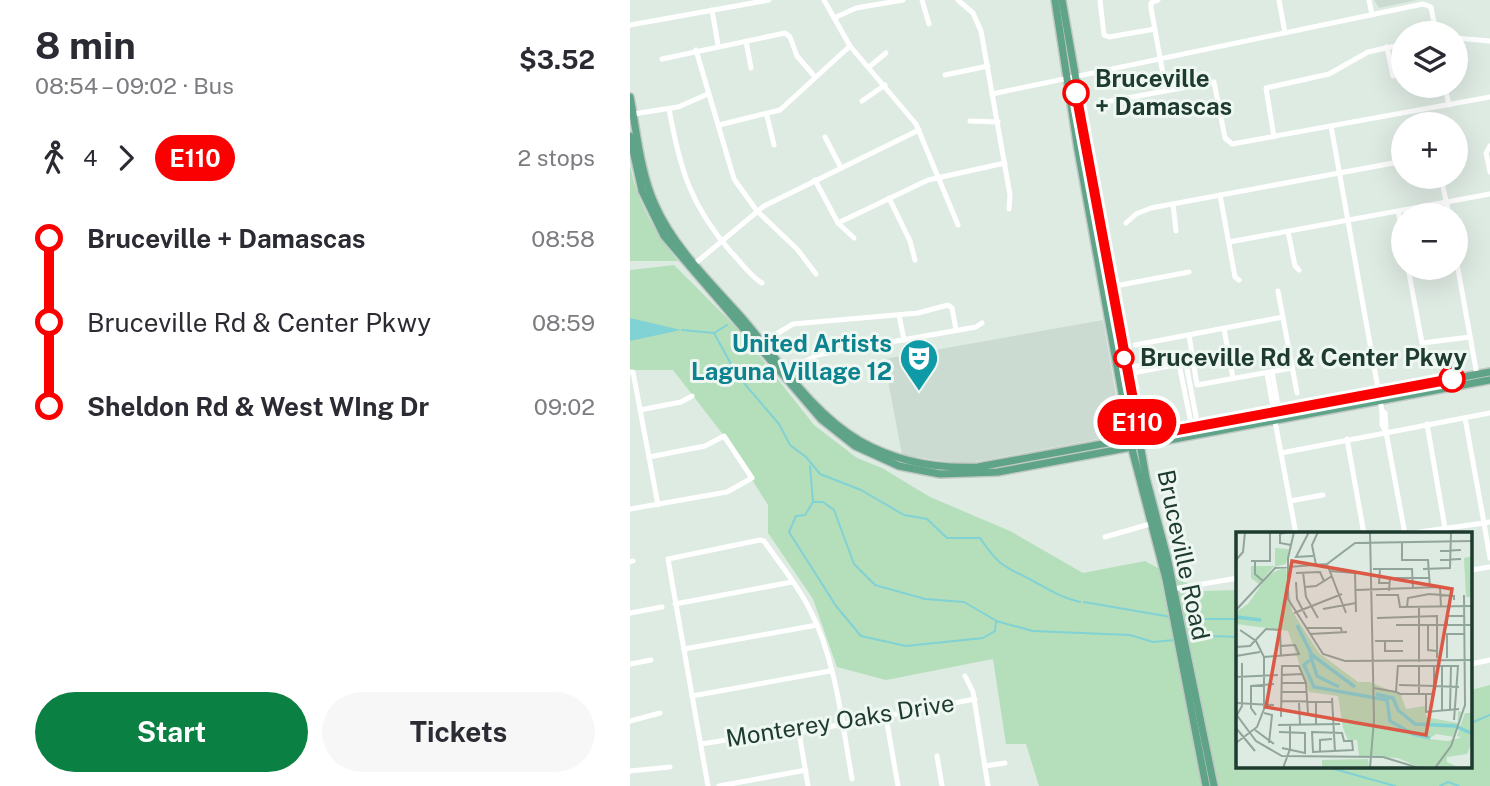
<!DOCTYPE html>
<meta charset="utf-8">
<style>
:root{--surface:#fff;--page:#f7f7f7;--text:#2b2b33;--muted:#7c7c81;--accent:#0b8043}
body{margin:0;font-family:"Public Sans",sans-serif;background:var(--page);color:var(--text);height:100vh;display:flex;flex-direction:column;font-size:26px;white-space:nowrap}
*{box-sizing:border-box;margin:0}
p{font-size:23px;color:var(--muted)}
.icon{flex:none;width:38px;height:38px;fill:none;stroke:currentColor;stroke-width:2;stroke-linecap:round;stroke-linejoin:round}
.map{position:relative;flex:1;overflow:hidden}
.drawer{display:flex;flex-direction:column;background:var(--surface);width:630px}
.drawer>*{flex:none}
.badge{padding:0 14px;border-radius:23px;font-size:24px;line-height:46px}
.buttons{position:absolute;left:761px;top:21px;display:grid;gap:14px}
.buttons a{display:grid;place-items:center;width:77px;height:77px;border-radius:50%;background:var(--surface);box-shadow:0 7px 28px #0002;font-size:35px}
.map>.badge{position:absolute;translate:-50% -50%;box-shadow:0 0 0 4px #fff}
.legs{display:flex;align-items:center;gap:10px;height:77px;padding:0 35px;font-size:23px}
.legs p{margin-inline-start:auto}
.summary{display:flex;align-items:center;justify-content:space-between;height:119px;padding:0 35px}
h1{font-size:38px;font-weight:700;line-height:52px}
.primary-button{display:flex;gap:14px;margin-top:auto;padding:14px 35px}
.primary-button a{flex:1;height:80px;border-radius:42px;background:var(--accent);color:#fff;font-size:28px;font-weight:700;line-height:80px;text-align:center}
.primary-button a+a{background:var(--page);color:var(--text)}
ul{padding:0 35px;list-style:none}
li{display:flex;align-items:center;gap:24px;height:84px;font-size:26px}
li i{display:grid;place-items:center;width:10px;height:100%;margin:0 9px;background:currentColor}
li i::after{content:'';width:18px;height:18px;margin:-9px;border:5px solid;border-radius:50%;background:var(--surface)}
li p{margin-inline-start:auto}
li:first-child i{background:linear-gradient(#0000 50%,currentColor 0)}
li:last-child i{background:linear-gradient(currentColor 50%,#0000 0)}
main{display:flex;flex:1;min-height:0}
.map>svg:first-child{display:block}
.built{fill:#ccdbd2}
.green{fill:#b5deba}
.water{fill:#81d2d4}
.lines{fill:none;stroke-linecap:round;stroke-linejoin:round}
.stream{stroke:#81d2d4;stroke-width:2}
.major-casing{stroke:#c0c8c5;stroke-width:10}
.minor{stroke:#fff;stroke-width:5}
.major{stroke:#5fa389;stroke-width:7}
.line-1-casing{stroke:#fff;stroke-width:16}
.line-1{stroke:#fa0000;stroke-width:10}
.stop-1-dot{fill:#fff;stroke:#fa0000;stroke-width:3.5}
.labels{text-anchor:middle;stroke-width:6;stroke-linejoin:round;paint-order:stroke}
.stop-label{font-size:24px;font-weight:bold;fill:#1e3b30;stroke:#eef7f2;text-anchor:start}
.culture-label{font-size:24px;font-weight:bold;fill:#0d838f;stroke:#eef7f2;text-anchor:end}
.street-label{font-size:24px;fill:#1e3b30;stroke:#eef7f2}
.inset-river{fill:none;stroke:#81d2d4;stroke-width:3.5}
.inset-road{fill:none;stroke:#91a59b;stroke-width:2}
.view{fill:#da5a47;fill-opacity:0.15;stroke:#da5a47;stroke-width:3.5}
.inset-edge{fill:none;stroke:#1e3b30;stroke-width:3.5}
</style>
<main>
<section class="drawer">
<div class="summary"><div><h1>8 min</h1><p>08:54 – 09:02 · Bus</p></div><b>$3.52</b></div>
<div class="legs"><svg class="icon" aria-label="walk" viewBox="0 0 24 24"><circle cx="13" cy="4" r="2"/><path d="M13 8l-2 6 4 7M11 14l-3 7M7 12l3-4h3l4 4"/></svg>4<svg class="icon" aria-label="forward" viewBox="0 0 24 24"><path d="M9 5l7 7-7 7"/></svg><b class="badge" style="background:#fa0000;color:#fff">E110</b><p>2 stops</p></div>
<ul>
<li><i style="color:#fa0000"></i><b>Bruceville + Damascas</b><p>08:58</p></li>
<li><i style="color:#fa0000"></i><span>Bruceville Rd &amp; Center Pkwy</span><p>08:59</p></li>
<li><i style="color:#fa0000"></i><b>Sheldon Rd &amp; West WIng Dr</b><p>09:02</p></li>
</ul>
<div class="primary-button"><a>Start</a><a>Tickets</a></div>
</section>
<div class="map">
<svg width="860" height="786" viewBox="0 0 860 786">
<rect width="100%" height="100%" fill="#deebe3"/>
<g class="built">
<path d="M744,0H787L749,8Z"/>
<path d="M473,320L492,430L489,435L334,464L272,455L254,359Z"/>
</g>
<g class="green">
<path d="M0,165C7,202 25,232 48,261H0Z"/>
<path d="M44,265L109,330L184,425L227,458L252,468L300,497L380,531L453,573L515,561L571,591L608,590V767H841V690L860,685V786H409L396,744H376L363,659L256,680L207,667L183,599L138,533V505L95,437L43,370H0V270Z"/>
</g>
<path class="water" d="M0,318L51,330L0,341Z"/>
<g class="lines">
<g class="stream">
<path d="M52,330L84,333L97,325"/>
<path d="M84,333L107,375L149,424L160,445L176,457L190,474L231,490L274,515L297,519L317,538H350C370,568 375,566 405,582C423,592 430,597 450,602"/>
<path d="M180,466L183,502H193L204,510L224,564L245,585L295,599L334,602L365,620"/>
<path d="M183,502L175,515L166,516L159,532L206,606L231,636L276,646L353,638L365,631L366,621L403,631L500,635L523,642L545,640"/>
<path d="M454,602L541,617"/>
<path d="M553,619H608"/>
<path d="M557,635L608,637"/>
<path d="M841,723L860,715"/>
<path d="M697,767L765,786"/>
<path d="M810,786L818,782L829,786"/>
</g>
<g class="major-casing">
<g id="major">
<path d="M425,0L448,150L502,449L536,579L576,786"/>
<path d="M432,0L516,478L537,557L584,786"/>
<path d="M0,97C7,133 10,172 25,205C44,248 82,284 113,319C148,360 182,413 230,441C267,462 306,469 348,467L860,372"/>
<path d="M0,136L12,191L34,236L191,419L225,446L269,466L310,474L368,472L860,380"/>
</g>
</g>
<g class="minor">
<path d="M194,0L220,46L286,124L328,225"/>
<path d="M292,0L299,24"/>
<path d="M328,0L343,13L351,31L380,195L379,209"/>
<path d="M470,0L474,35L479,37L525,29"/>
<path d="M528,0L521,3V8L536,91"/>
<path d="M649,0L655,33"/>
<path d="M739,0L742,15"/>
<path d="M82,10L88,45"/>
<path d="M204,18L226,8L273,0"/>
<path d="M0,25L139,0"/>
<path d="M826,38L860,41"/>
<path d="M116,41L121,68"/>
<path d="M757,47L763,76"/>
<path d="M66,50L104,179L127,211L167,249L186,274"/>
<path d="M32,59L155,33L160,37L167,56L185,77"/>
<path d="M239,67L256,53"/>
<path d="M315,75L358,66"/>
<path d="M815,86L819,105"/>
<path d="M362,94L793,4L801,7L806,33"/>
<path d="M232,101L255,85"/>
<path d="M470,103L584,82L595,138L602,144L860,97"/>
<path d="M39,109C50,169 60,205 101,252C111,262 120,276 132,283"/>
<path d="M3,114L48,107L78,94"/>
<path d="M137,116L144,145"/>
<path d="M340,121L368,122"/>
<path d="M89,125L150,110L220,46"/>
<path d="M701,126L752,411"/>
<path d="M195,137L211,168"/>
<path d="M644,137L636,88L699,74L738,52L774,44"/>
<path d="M860,146L856,153L860,172"/>
<path d="M811,177L819,215"/>
<path d="M185,180L208,223L224,238"/>
<path d="M590,195L605,277L609,280"/>
<path d="M259,198L280,241L285,260"/>
<path d="M543,204L546,231"/>
<path d="M768,211L774,242"/>
<path d="M208,223L298,180L375,163"/>
<path d="M496,223L506,214L521,208L774,161"/>
<path d="M658,231L665,266L669,270"/>
<path d="M599,242L860,194"/>
<path d="M826,258L847,375"/>
<path d="M62,266L134,206L289,130"/>
<path d="M778,268L792,343L840,337"/>
<path d="M480,287L559,272"/>
<path d="M648,291L667,393"/>
<path d="M269,315L274,340"/>
<path d="M594,329L603,378"/>
<path d="M559,335L567,385L662,368"/>
<path d="M133,342L163,324L288,313L318,305L322,308L326,330"/>
<path d="M505,345L653,317"/>
<path d="M555,358L568,427"/>
<path d="M548,359L562,428"/>
<path d="M496,368L549,359"/>
<path d="M158,371L187,355L346,327L352,323"/>
<path d="M0,372H3L28,505"/>
<path d="M642,372L649,412"/>
<path d="M637,373L644,413"/>
<path d="M497,374L550,364"/>
<path d="M10,410L51,402L62,396"/>
<path d="M645,421L666,534"/>
<path d="M797,424L815,528"/>
<path d="M756,428L755,413L752,411V425L756,432L775,534"/>
<path d="M717,439L734,534"/>
<path d="M651,453L860,413"/>
<path d="M660,501L693,495"/>
<path d="M0,509L97,492L122,478L94,436L75,446L19,457"/>
<path d="M860,522L854,523L860,558"/>
<path d="M775,534L854,523L835,418"/>
<path d="M475,537L520,524"/>
<path d="M0,562L3,561"/>
<path d="M841,570L860,567"/>
<path d="M543,589L608,578"/>
<path d="M45,604L162,582"/>
<path d="M0,613L32,607"/>
<path d="M54,649L187,625"/>
<path d="M0,664L21,660"/>
<path d="M841,664L860,660"/>
<path d="M335,676L343,692L358,786"/>
<path d="M62,696L200,671"/>
<path d="M256,717L268,786"/>
<path d="M0,721L30,713"/>
<path d="M169,732L178,786"/>
<path d="M71,744L140,733L177,731L345,699"/>
<path d="M307,756L312,786"/>
<path d="M355,766L375,763"/>
<path d="M0,771L40,767"/>
<path d="M78,786L38,559L130,540L134,541C149,563 167,584 179,608C206,659 212,723 222,779"/>
<path d="M89,786L176,770"/>
</g>
<use href="#major" class="major"/>
</g>
<g class="lines">
<g class="line-1-casing">
<path id="line-1" d="M446,93L510,437L822,379"/>
</g>
<use href="#line-1" class="line-1"/>
</g>
<defs>
<g id="theatre-pin" transform="scale(2.0125)"><path d="M0 17L-7.5 6A9.5 9.5 0 1 1 7.5 6Z" fill="#0f9aa8" stroke="#eef7f2"/><path d="M-5-5.5Q0-4 5-5.5V0Q5 5 0 6Q-5 5-5 0ZM-3.3-2.5H-1v1.5H-3.3ZM1-2.5H3.3v1.5H1ZM-2.8 1Q0 5.5 2.8 1Z" fill="#fff"/></g>
</defs>
<g fill-rule="evenodd">
<use href="#theatre-pin" x="289" y="358"/>
</g>
<g class="stop-1-dot">
<circle cx="446" cy="93" r="12"/>
<circle cx="494" cy="358" r="9"/>
<circle cx="822" cy="379" r="12"/>
</g>
<g class="labels">
<g class="stop-label">
<text x="465" y="87">Bruceville<tspan x="465" dy="28">+ Damascas</tspan></text>
<text x="510" y="366">Bruceville Rd &amp; Center Pkwy</text>
</g>
<g class="culture-label">
<text x="262" y="352">United Artists<tspan x="262" dy="28">Laguna Village 12</tspan></text>
</g>
<g class="street-label">
<text transform="translate(553 555) rotate(78)" y="8">Bruceville Road</text>
<text transform="translate(210 721) rotate(-9)" y="8">Monterey Oaks Drive</text>
</g>
</g>
<g transform="translate(606 532)">
<rect width="236" height="236" fill="#deebe3"/>
<path d="M39,16L53,17L50,32L37,35L23,52L15,46V34H39ZM236,24V65H230L228,26ZM50,35L56,79L83,121L122,150H134L165,163L170,177L189,174L190,185L222,191V179L226,180L218,205L200,202L193,207L212,209L227,205L236,210L231,222L211,225V230L224,236H185L162,226L123,224L121,208H112L107,196L102,164L73,160L52,99L0,92L1,79L12,72L33,42ZM229,181H236V209L221,204ZM132,227L133,236H86V228Z" fill="#b5deba"/>
<path class="inset-river" d="M0,85L25,88M61,93L76,123L119,155M74,122L81,144L103,155M74,128L68,133L78,155L151,168L154,189L177,202L194,206M140,162L157,166L162,178L179,192L219,194L237,202"/>
<path class="inset-road" d="M51,0L44,2V11L55,13M58,0L52,26V67L87,122L109,129L237,128M73,0L60,25L77,24M134,0L138,188L134,236M166,10V28H192L194,56M204,19L225,18M0,28L7,20L9,0M204,28L225,27M15,29H34V0M19,29V42L27,49M91,32L110,81M80,33L76,13L82,0M137,37H176L177,56M144,37L143,51H153M187,37L214,36L215,0M94,39L119,41L120,80M67,40L70,65L82,86M60,41L84,40L88,49M60,50L61,67L71,86M69,55L80,54L96,44M120,58L204,55L205,75M153,59L154,46H193M140,63H162L164,75L237,74M171,75L172,66L193,62L218,64V68M183,75V130M87,77L120,71M0,78L39,36L91,32L119,11L237,9M58,81L106,62M141,86L201,84V126M160,93H237M192,93V118L201,119M211,93V84H228M70,96H105L106,101M74,102L111,100M139,109H167M149,109V119H167M0,115L14,114L30,97L44,98L45,124M0,124L24,120M28,125L63,122L59,113L45,114M211,126V102H229M162,133L160,160L164,162H198V154L223,155M183,133V162M162,134H222L218,188M45,143L67,142M0,145L42,143M45,151H70M163,153L198,154V134M138,156L160,160M45,160H71M190,162V180L223,177M96,166L99,220M45,169L97,170M0,171L38,173M63,171L64,192M214,177L215,134M206,178V134M28,181L36,183L33,211M0,182L20,209L46,224L147,225L183,236M1,183L6,174V131M20,183L15,176V154L38,152M45,185L46,134H63L70,151L72,181M80,192V170M42,193L104,192M0,196L19,219M19,198L38,212M43,200L69,201V221L46,216M76,200L106,201L108,209H116L117,218L77,220ZM0,211L21,195L28,177V125L20,109L4,98M84,220V208L96,207M47,236L54,217V192M199,236L215,214L229,173L228,63"/>
<path class="view" d="M56,29L216,57L190,203L30,175Z"/>
<rect width="236" height="236" class="inset-edge"/>
</g>
</svg>
<div class="buttons">
<a><svg class="icon" aria-label="layers" viewBox="0 0 24 24"><path d="M12 4l9 5-9 5-9-5zM3 14l9 5 9-5"/></svg></a>
<a>+</a>
<a>−</a>
</div>
<b class="badge" style="left:507px;top:422px;background:#fa0000;color:#fff">E110</b>
</div>
</main>
